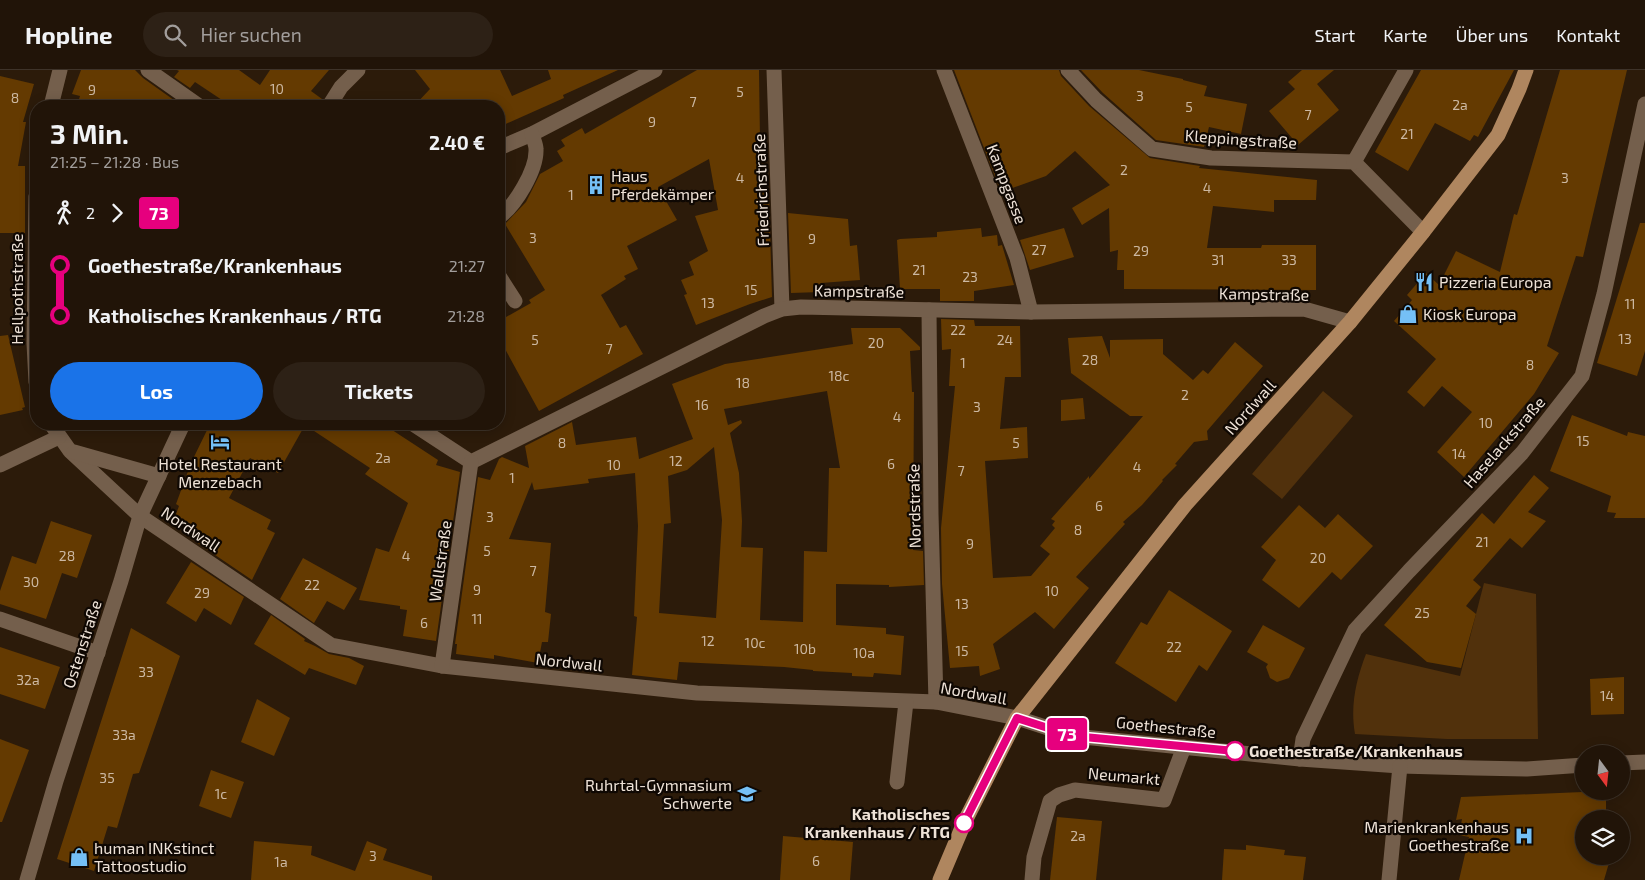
<!DOCTYPE html>
<html lang="de">
<meta charset="utf-8">
<style>
:root{--surface:#211408;--page:#2d2116;--text:#f1f3f6;--muted:#a29e9c;--line:#3e3329;--accent:#1a73e8}
body{margin:0;font-family:"Exo 2",sans-serif;background:var(--page);color:var(--text);height:100vh;display:flex;flex-direction:column;font-size:19px;white-space:nowrap}
*{box-sizing:border-box;margin:0}
p{font-size:16px;color:var(--muted)}
.icon{flex:none;width:28px;height:28px;fill:none;stroke:currentColor;stroke-width:2;stroke-linecap:round;stroke-linejoin:round}
.map{position:relative;flex:1;overflow:hidden}
.side{position:absolute;left:30px;top:30px;width:475px;height:330px;display:flex;flex-direction:column;background:var(--surface);border-radius:20px;box-shadow:0 2px 12px #0003,0 0 0 1px var(--line)}
.side>*{flex:none}
.badge{padding:0 10px;border-radius:4px;font-size:18px;line-height:32px}
.needle{width:32px;rotate:165deg}
.tools{position:absolute;left:1575px;top:675px;display:grid;gap:10px}
.tools a{display:grid;place-items:center;width:55px;height:55px;border-radius:50%;background:var(--surface);box-shadow:0 2px 12px #0003,0 0 0 1px var(--line);font-size:25px}
.map>.badge{position:absolute;translate:-50% -50%;box-shadow:0 0 0 2px #fff}
.legs{display:flex;align-items:center;gap:8px;height:55px;padding:0 20px;font-size:16px}
.legs p{margin-inline-start:auto}
.head{display:flex;align-items:center;justify-content:space-between;height:85px;padding:0 20px}
h1{font-size:28px;font-weight:700;line-height:38px}
.cta{display:flex;gap:10px;margin-top:auto;padding:10px 20px}
.cta a{flex:1;height:58px;border-radius:30px;background:var(--accent);color:#fff;font-size:20px;font-weight:700;line-height:58px;text-align:center}
.cta a+a{background:var(--page);color:var(--text)}
ul{padding:0 20px;list-style:none}
li{display:flex;align-items:center;gap:18px;height:50px;font-size:19px}
li i{display:grid;place-items:center;width:8px;height:100%;margin:0 6px;background:currentColor}
li i::after{content:'';width:12px;height:12px;margin:-6px;border:4px solid;border-radius:50%;background:var(--surface)}
li p{margin-inline-start:auto}
li:first-child i{background:linear-gradient(#0000 50%,currentColor 0)}
li:last-child i{background:linear-gradient(currentColor 50%,#0000 0)}
header{display:flex;align-items:center;gap:30px;box-sizing:border-box;height:70px;padding:0 25px;background:var(--surface);border-bottom:1px solid var(--line)}
header strong{font-size:24px}
nav{display:flex;gap:28px;margin-inline-start:auto;font-size:18px}
.search{width:350px;height:45px;background:var(--page);display:flex;align-items:center;gap:12px;box-sizing:border-box;padding:0 18px;border-radius:28px;color:var(--muted);font-size:19px}
.map>svg:first-child{display:block}
.green{fill:#51310c}
.building{fill:#643a01;fill-rule:evenodd}
.lines{fill:none;stroke-linecap:round;stroke-linejoin:round}
.minor{stroke:#745f4c;stroke-width:15}
.major{stroke:#af865f;stroke-width:15}
.line-1-casing{stroke:#fff;stroke-width:11}
.line-1{stroke:#e6007e;stroke-width:8}
.stop-1-dot{fill:#fff;stroke:#e6007e;stroke-width:2.5}
.labels{text-anchor:middle;stroke-width:4.5;stroke-linejoin:round;paint-order:stroke}
.number-label{font-size:14px;fill:#ccb8a2}
.street-label{font-size:16px;fill:#eee2d7;stroke:#0f0803}
.poi-label{font-size:16px;fill:#eee2d7;stroke:#0f0803;text-anchor:start}
.stop-label{font-size:16px;font-weight:bold;fill:#eee2d7;stroke:#0f0803;text-anchor:start}
</style>
<header>
<strong>Hopline</strong>
<div class="search"><svg class="icon" aria-label="search" viewBox="0 0 24 24"><circle cx="10" cy="10" r="6"/><path d="M15 15l6 6"/></svg>Hier suchen</div>
<nav><a>Start</a><a>Karte</a><a>Über uns</a><a>Kontakt</a></nav>
</header>
<div class="map">
<svg width="1645" height="810" viewBox="0 0 1645 810">
<rect width="100%" height="100%" fill="#2c1b0a"/>
<g class="green">
<path d="M1323,321L1353,346L1282,429L1252,404Z"/>
<path d="M1484,513L1536,524L1538,669H1447L1355,664C1350,636 1356,610 1366,584L1460,606Z"/>
</g>
<g class="building">
<path d="M81,0H135L143,8L178,33L175,36H77L80,26L72,24Z"/>
<path d="M177,0H239L260,15L270,0H329L311,21L322,29L320,36H231L195,12L190,18L174,7L179,1Z"/>
<path d="M415,0H500L512,26L551,9L548,0H618L563,25L564,28L499,57V36H414L430,19Z"/>
<path d="M697,0H759L760,71L769,127L772,227L750,234L696,255L684,225L687,224L681,210L694,205L689,192L708,181L695,146L718,140L709,89L658,117L677,150L627,176L638,199L624,206L626,209L601,225L620,258L626,255L643,284L539,341L499,268V251L531,233L529,230L545,220L505,154L526,132L540,104L563,91L557,81L565,76L561,70L582,58L585,64Z"/>
<path d="M954,0H1059L1061,6L1089,36L1150,88L1200,96L1199,98L1317,110L1316,130H1274V142L1213,136L1207,178H1261L1262,175H1316V220L1124,219V200H1117L1118,180L1110,182L1109,138L1082,155L1072,138L1110,115L1075,81L1046,106L1001,122Z"/>
<path d="M1081,0H1139L1183,9V10L1207,16L1204,26L1247,34L1241,64L1209,57L1204,77L1156,70L1103,23Z"/>
<path d="M1302,0H1334L1317,14L1339,40L1298,75L1269,41L1295,19L1288,12Z"/>
<path d="M1421,0H1514L1478,67L1474,65L1470,71L1435,53L1408,101L1375,82Z"/>
<path d="M1560,0H1627L1583,187L1576,186L1547,276L1559,283L1534,324L1464,407L1437,382L1472,342L1442,316L1424,337L1407,322L1436,289L1394,251L1412,230L1407,225L1426,203L1439,215L1456,181L1500,202L1514,144L1517,145Z"/>
<path d="M0,6L34,14L23,52H26L18,96H25V163H0Z"/>
<path d="M788,143L848,149L850,176L857,175L860,210L821,213V222L791,223Z"/>
<path d="M1640,153H1645V281L1637,306L1597,293Z"/>
<path d="M981,158L982,167L997,165L998,176L1002,175L1014,215L974,221V231H940V219H900L897,170L900,169L937,167V162Z"/>
<path d="M1064,158L1074,187L1030,200L1020,170Z"/>
<path d="M941,249L974,250L975,256H1020L1021,307H1005L1000,359L1027,357L1028,388L985,391L993,508L1031,506L1050,484L1040,476L1055,458L1052,455L1055,451L1051,449L1089,406V409L1143,346H1130L1071,303L1068,268L1102,266L1110,288V270L1163,269V284L1193,310L1203,300L1208,304L1235,272L1263,296L1207,361L1208,370L1194,372L1175,394L1177,395L1162,410L1163,411L1142,435L1123,452L1125,454L1076,507L1089,518L1054,559L1035,542L993,574L1000,599L980,606L979,596L950,598L942,514L941,458L955,316H949L951,279L942,280Z"/>
<path d="M851,258H900L920,277V280L910,281L912,322H914L913,480L923,481L924,515L889,517V515L836,514V555L886,558V564L904,566L901,605L874,603L873,607L852,606V603L813,601V600L784,597L679,592L677,610L632,605L637,547L634,546L638,456L635,403L588,409L589,413L534,420L532,412L509,469L551,473L545,542L551,544L548,572H542L538,593L494,585V589L456,584L457,574H455L478,407L490,410L499,389L502,387L529,398L525,376L572,352L576,375L636,367L639,389L693,369L672,314L725,294L853,274ZM827,321L840,398H829L827,482L804,481L803,552L760,550L763,478L741,477L742,451L739,403L730,363L742,353L741,350L728,355L724,339ZM714,377L722,450L716,548L659,543L664,454L671,453L668,406L687,400Z"/>
<path d="M8,265L25,337L22,338L23,340L0,345V266Z"/>
<path d="M1083,328L1085,349L1061,351V330Z"/>
<path d="M1572,345L1627,366L1628,362L1645,366V448H1614L1616,443L1607,442L1611,426L1550,401Z"/>
<path d="M210,354H383L438,390L436,395L460,402L436,571L403,566L407,540L400,539V536L359,530L376,478L389,482L408,433L365,404L370,398L305,355L278,403L250,388L229,428L271,450L267,459L275,463L252,510L196,472L202,462L173,452L179,436L176,434L191,393Z"/>
<path d="M1534,405L1549,418L1528,442L1546,451L1522,478L1510,468L1473,510L1481,517L1466,536L1476,544L1461,598L1427,592L1384,555L1482,443L1494,454Z"/>
<path d="M1299,435L1325,458L1338,444L1373,476L1341,510L1332,502L1299,538L1262,510L1276,490L1261,477Z"/>
<path d="M51,451L92,465L77,508L62,503L46,549L0,534V521L12,486L36,494Z"/>
<path d="M303,488L357,518L344,540L327,531L314,553L280,529Z"/>
<path d="M191,492L244,527L231,555L204,538L196,552L166,533Z"/>
<path d="M1169,520L1232,561L1207,601L1199,595L1176,632L1115,593L1141,552L1147,555Z"/>
<path d="M271,545L305,569L304,571L315,576L329,584L349,588L364,596L356,615L309,598L305,605L254,574Z"/>
<path d="M1263,555L1305,578L1289,608L1277,612L1270,608L1266,597L1268,594L1247,582Z"/>
<path d="M131,558L180,586L139,703L133,704L117,758L108,756L94,801L57,789Z"/>
<path d="M0,577L60,597L45,639L0,624Z"/>
<path d="M1624,607V644L1591,645L1590,609Z"/>
<path d="M257,629L290,648L274,686L241,672Z"/>
<path d="M0,669L29,680L2,752H0Z"/>
<path d="M211,700L244,712L231,748L199,736Z"/>
<path d="M1606,721V745L1589,746L1590,749H1584V786H1611L1604,810H1459L1469,767L1459,765L1462,749L1456,750L1461,727Z"/>
<path d="M1057,747L1102,751L1096,810H1050Z"/>
<path d="M783,766L853,772L850,810H780Z"/>
<path d="M254,771L312,776L311,785L355,801L367,771L387,779L383,790L432,806V810H251Z"/>
<path d="M1246,775L1285,780L1284,785L1306,787L1303,810H1222L1224,779L1246,780Z"/>
</g>
<g class="lines">
<g class="minor">
<path d="M148,0L199,36"/>
<path d="M774,0L782,239"/>
<path d="M944,0L1017,188L1031,242"/>
<path d="M1068,0L1096,30L1152,79L1211,88L1354,92L1423,162"/>
<path d="M51,36L60,0"/>
<path d="M329,36L341,17L358,0"/>
<path d="M499,78L532,64L655,0"/>
<path d="M1354,92L1406,0"/>
<path d="M36,126L34,273L36,312"/>
<path d="M499,147C515,136 537,100 536,79C536,74 533,69 532,64"/>
<path d="M499,206L515,231"/>
<path d="M929,240L931,444L936,632"/>
<path d="M51,354L70,381L140,446L331,575L442,596L697,623L936,632L1017,648L1073,666L1300,689L1400,696L1475,698L1527,699L1584,695"/>
<path d="M413,354L471,392L764,246L782,239L801,237L1031,242L1304,239L1350,252"/>
<path d="M74,382L159,406"/>
<path d="M0,395L59,367"/>
<path d="M0,549L98,583"/>
<path d="M442,596L471,392"/>
<path d="M1300,689L1303,669L1355,560L1409,501L1522,383L1582,306L1604,224L1645,34"/>
<path d="M1621,693L1645,692"/>
<path d="M897,712L906,632"/>
<path d="M27,810L56,711L121,511L140,446L183,354"/>
<path d="M1032,810L1034,787L1050,731L1059,725L1075,720L1164,730L1184,677"/>
<path d="M1389,810L1400,696"/>
</g>
<path class="major" d="M940,810L964,753L1017,648L1185,435L1350,252L1423,162L1498,65L1519,19L1526,0"/>
</g>
<g class="lines">
<g class="line-1-casing">
<path id="line-1" d="M964,753L1017,648L1073,666L1235,681"/>
</g>
<use href="#line-1" class="line-1"/>
</g>
<defs>
<g id="building-bare" transform="scale(1.5)"><path d="M-4-6H4V6H1V3H-1V6H-4ZM-2.5-4.3h1.7v1.8h-1.7ZM.8-4.3h1.7v1.8H.8ZM-2.5-1h1.7V.8h-1.7ZM.8-1h1.7V.8H.8Z" fill="#75c0f6" stroke="#0f0803" stroke-width="2.5" paint-order="stroke"/></g>
<g id="restaurant-bare" transform="scale(1.5)"><path d="M-5-6h1v4h1v-4h1v4h1v-4h1v5L-1.5 .5V6h-2V.5L-5-1ZM5-6V6H3V1.5H1.5Q1.5-4 5-6Z" fill="#75c0f6" stroke="#0f0803" stroke-width="2.5" paint-order="stroke"/></g>
<g id="shop-bare" transform="scale(1.5)"><path d="M-5-2.5h2.3a2.7 3.5 0 0 1 5.4 0H5L5.5 6h-11ZM-1.5-2.5h3a1.5 2.3 0 0 0-3 0Z" fill="#75c0f6" stroke="#0f0803" stroke-width="2.5" paint-order="stroke"/></g>
<g id="hotel-bare" transform="scale(1.5)"><path d="M-6-4.5h1.5V1H6V5H4.5V3h-9V5H-6ZM-4 0a1.8 1.8 0 1 1 3.6 0ZM.5 0V-2.5h3Q6-2.5 6 0Z" fill="#75c0f6" stroke="#0f0803" stroke-width="2.5" paint-order="stroke"/></g>
<g id="school-bare" transform="scale(1.5)"><path d="M0-5L7-2L0 1L-7-2ZM-4 1L0 2.5L4 1V4Q0 6-4 4Z" fill="#75c0f6" stroke="#0f0803" stroke-width="2.5" paint-order="stroke"/></g>
<g id="hospital-bare" transform="scale(1.5)"><path d="M-5-5h3v3.5h4V-5h3V5h-3V1.5h-4V5h-3Z" fill="#75c0f6" stroke="#0f0803" stroke-width="2.5" paint-order="stroke"/></g>
</defs>
<g fill-rule="evenodd">
<use href="#building-bare" x="596" y="115"/>
<use href="#restaurant-bare" x="1424" y="212"/>
<use href="#shop-bare" x="1408" y="244"/>
<use href="#hotel-bare" x="220" y="372"/>
<use href="#school-bare" x="747" y="724"/>
<use href="#hospital-bare" x="1524" y="766"/>
<use href="#shop-bare" x="79" y="787"/>
</g>
<g class="stop-1-dot">
<circle cx="1235" cy="681" r="9"/>
<circle cx="964" cy="753" r="9"/>
</g>
<g class="labels">
<g class="number-label">
<text x="277" y="24">10</text>
<text x="92" y="25">9</text>
<text x="740" y="27">5</text>
<text x="1140" y="31">3</text>
<text x="15" y="33">8</text>
<text x="693" y="37">7</text>
<text x="1460" y="40">2a</text>
<text x="1189" y="42">5</text>
<text x="1308" y="50">7</text>
<text x="652" y="57">9</text>
<text x="1407" y="69">21</text>
<text x="1124" y="105">2</text>
<text x="740" y="113">4</text>
<text x="1565" y="113">3</text>
<text x="1207" y="123">4</text>
<text x="571" y="130">1</text>
<text x="533" y="173">3</text>
<text x="812" y="174">9</text>
<text x="1039" y="185">27</text>
<text x="1141" y="186">29</text>
<text x="1218" y="195">31</text>
<text x="1289" y="195">33</text>
<text x="919" y="205">21</text>
<text x="970" y="212">23</text>
<text x="751" y="225">15</text>
<text x="708" y="238">13</text>
<text x="1630" y="239">11</text>
<text x="958" y="265">22</text>
<text x="1625" y="274">13</text>
<text x="535" y="275">5</text>
<text x="1005" y="275">24</text>
<text x="876" y="278">20</text>
<text x="609" y="284">7</text>
<text x="1090" y="295">28</text>
<text x="963" y="298">1</text>
<text x="1530" y="300">8</text>
<text x="839" y="311">18c</text>
<text x="743" y="318">18</text>
<text x="1185" y="330">2</text>
<text x="702" y="340">16</text>
<text x="977" y="342">3</text>
<text x="897" y="352">4</text>
<text x="1486" y="358">10</text>
<text x="1583" y="376">15</text>
<text x="562" y="378">8</text>
<text x="1016" y="378">5</text>
<text x="1459" y="389">14</text>
<text x="383" y="393">2a</text>
<text x="676" y="396">12</text>
<text x="891" y="399">6</text>
<text x="614" y="400">10</text>
<text x="1137" y="402">4</text>
<text x="961" y="406">7</text>
<text x="512" y="413">1</text>
<text x="1099" y="441">6</text>
<text x="490" y="452">3</text>
<text x="1078" y="465">8</text>
<text x="1482" y="477">21</text>
<text x="970" y="479">9</text>
<text x="487" y="486">5</text>
<text x="67" y="491">28</text>
<text x="406" y="491">4</text>
<text x="1318" y="493">20</text>
<text x="533" y="506">7</text>
<text x="31" y="517">30</text>
<text x="312" y="520">22</text>
<text x="477" y="525">9</text>
<text x="1052" y="526">10</text>
<text x="202" y="528">29</text>
<text x="962" y="539">13</text>
<text x="1422" y="548">25</text>
<text x="477" y="554">11</text>
<text x="424" y="558">6</text>
<text x="708" y="576">12</text>
<text x="755" y="578">10c</text>
<text x="1174" y="582">22</text>
<text x="805" y="584">10b</text>
<text x="962" y="586">15</text>
<text x="864" y="588">10a</text>
<text x="146" y="607">33</text>
<text x="28" y="615">32a</text>
<text x="1607" y="631">14</text>
<text x="124" y="670">33a</text>
<text x="107" y="713">35</text>
<text x="221" y="729">1c</text>
<text x="1078" y="771">2a</text>
<text x="373" y="791">3</text>
<text x="816" y="796">6</text>
<text x="281" y="797">1a</text>
</g>
<g class="street-label">
<text transform="translate(1241 69) rotate(4)" y="6">Kleppingstraße</text>
<text transform="translate(1007 114) rotate(69)" y="6">Kampgasse</text>
<text transform="translate(761 120) rotate(-92)" y="6">Friedrichstraße</text>
<text transform="translate(17 219) rotate(-90)" y="6">Hellpothstraße</text>
<text transform="translate(859 221) rotate(1)" y="6">Kampstraße</text>
<text transform="translate(1264 224) rotate(1)" y="6">Kampstraße</text>
<text transform="translate(1250 337) rotate(-48)" y="6">Nordwall</text>
<text transform="translate(1504 372) rotate(-49)" y="6">Haselackstraße</text>
<text transform="translate(914 436) rotate(-91)" y="6">Nordstraße</text>
<text transform="translate(191 459) rotate(34)" y="6">Nordwall</text>
<text transform="translate(440 491) rotate(-82)" y="6">Wallstraße</text>
<text transform="translate(82 574) rotate(-72)" y="6">Ostenstraße</text>
<text transform="translate(569 592) rotate(6)" y="6">Nordwall</text>
<text transform="translate(974 623) rotate(10)" y="6">Nordwall</text>
<text transform="translate(1166 657) rotate(6)" y="6">Goethestraße</text>
<text transform="translate(1124 706) rotate(5)" y="6">Neumarkt</text>
</g>
<g class="poi-label">
<text x="611" y="112">Haus<tspan x="611" dy="18">Pferdekämper</tspan></text>
<text x="1439" y="218">Pizzeria Europa</text>
<text x="1423" y="250">Kiosk Europa</text>
<text x="220" y="400" text-anchor="middle">Hotel Restaurant<tspan x="220" dy="18">Menzebach</tspan></text>
<text x="732" y="721" text-anchor="end">Ruhrtal-Gymnasium<tspan x="732" dy="18">Schwerte</tspan></text>
<text x="1509" y="763" text-anchor="end">Marienkrankenhaus<tspan x="1509" dy="18">Goethestraße</tspan></text>
<text x="94" y="784">human INKstinct<tspan x="94" dy="18">Tattoostudio</tspan></text>
</g>
<g class="stop-label">
<text x="1249" y="687">Goethestraße/Krankenhaus</text>
<text x="950" y="750" text-anchor="end">Katholisches<tspan x="950" dy="18">Krankenhaus / RTG</tspan></text>
</g>
</g>
</svg>
<div class="tools">
<a><svg class="needle" viewBox="-14 -14 28 28"><path d="M0-13l5 13h-10z" fill="#e53935"/><path d="M0 13l5-13h-10z" fill="#a29e9c"/></svg></a>
<a><svg class="icon" aria-label="layers" viewBox="0 0 24 24"><path d="M12 4l9 5-9 5-9-5zM3 14l9 5 9-5"/></svg></a>
</div>
<b class="badge" style="left:1067px;top:664px;background:#e6007e;color:#fff">73</b>
<section class="side">
<div class="head"><div><h1>3 Min.</h1><p>21:25 – 21:28 · Bus</p></div><b>2.40 €</b></div>
<div class="legs"><svg class="icon" aria-label="walk" viewBox="0 0 24 24"><circle cx="13" cy="4" r="2"/><path d="M13 8l-2 6 4 7M11 14l-3 7M7 12l3-4h3l4 4"/></svg>2<svg class="icon" aria-label="forward" viewBox="0 0 24 24"><path d="M9 5l7 7-7 7"/></svg><b class="badge" style="background:#e6007e;color:#fff">73</b></div>
<ul>
<li><i style="color:#e6007e"></i><b>Goethestraße/Krankenhaus</b><p>21:27</p></li>
<li><i style="color:#e6007e"></i><b>Katholisches Krankenhaus / RTG</b><p>21:28</p></li>
</ul>
<div class="cta"><a>Los</a><a>Tickets</a></div>
</section>
</div>
